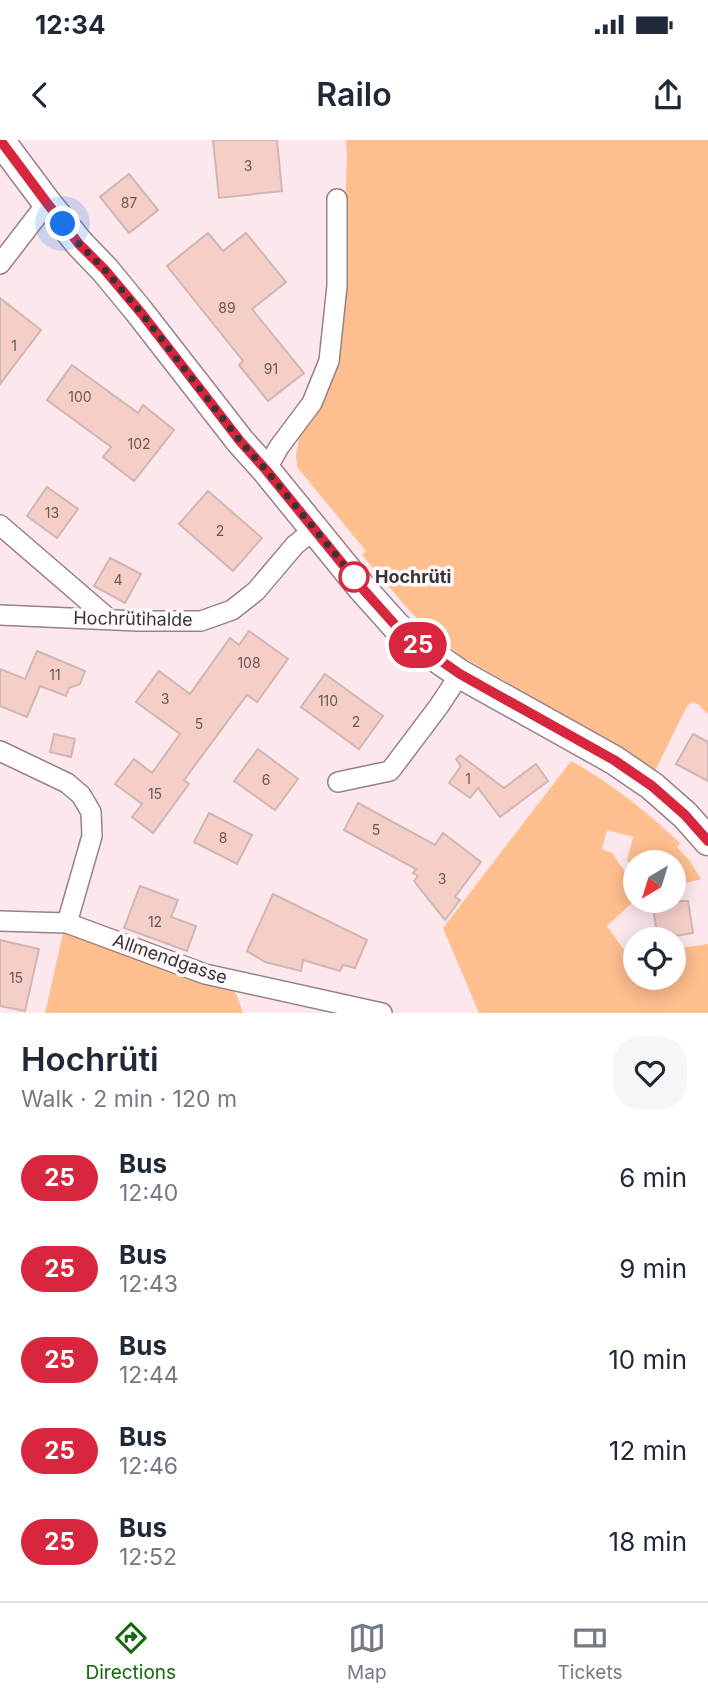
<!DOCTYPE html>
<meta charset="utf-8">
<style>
:root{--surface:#fff;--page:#f6f6f7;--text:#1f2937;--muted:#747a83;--line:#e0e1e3;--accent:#14670a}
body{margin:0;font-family:Inter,sans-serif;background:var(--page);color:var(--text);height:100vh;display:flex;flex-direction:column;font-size:26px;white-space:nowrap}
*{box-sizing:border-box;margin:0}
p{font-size:23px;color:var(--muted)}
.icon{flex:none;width:38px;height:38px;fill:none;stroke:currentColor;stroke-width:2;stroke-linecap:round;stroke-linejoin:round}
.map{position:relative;height:873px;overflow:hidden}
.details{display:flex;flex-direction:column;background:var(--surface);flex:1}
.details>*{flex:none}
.badge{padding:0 14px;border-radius:23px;font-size:24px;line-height:46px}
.needle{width:46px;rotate:218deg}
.controls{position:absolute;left:623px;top:710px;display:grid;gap:14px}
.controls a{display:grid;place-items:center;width:63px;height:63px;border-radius:50%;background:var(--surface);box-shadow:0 4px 18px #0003;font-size:35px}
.you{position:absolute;width:35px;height:35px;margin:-18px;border:5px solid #fff;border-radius:50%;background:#1a73e8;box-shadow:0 0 0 10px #1a73e833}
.map>.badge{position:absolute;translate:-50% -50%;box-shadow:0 0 0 4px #fff}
.round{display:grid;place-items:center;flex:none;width:74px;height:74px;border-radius:28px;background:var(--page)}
.overview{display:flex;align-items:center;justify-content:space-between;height:119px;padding:0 21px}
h1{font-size:33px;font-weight:600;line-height:52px}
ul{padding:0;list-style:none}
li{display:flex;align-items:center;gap:21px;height:91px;padding:0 21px}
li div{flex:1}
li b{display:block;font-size:26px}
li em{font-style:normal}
li .badge{min-width:77px;font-weight:700;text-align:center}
.status{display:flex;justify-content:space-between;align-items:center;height:49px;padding:0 35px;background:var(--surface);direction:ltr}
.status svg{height:19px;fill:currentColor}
header{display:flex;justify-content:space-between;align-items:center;height:91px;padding:0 21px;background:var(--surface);font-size:32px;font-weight:600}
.dock{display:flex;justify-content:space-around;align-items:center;height:98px;border-top:2px solid var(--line);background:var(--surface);font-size:19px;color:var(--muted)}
.dock a{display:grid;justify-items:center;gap:4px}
.dock .current{color:var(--accent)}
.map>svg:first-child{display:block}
.green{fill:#febe8e}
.building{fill:#f5cec8;stroke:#d0b7b3;stroke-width:2}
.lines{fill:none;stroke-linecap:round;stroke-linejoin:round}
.street-casing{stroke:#988187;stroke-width:22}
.secondary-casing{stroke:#988187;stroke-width:31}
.street{stroke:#fff;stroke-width:19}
.secondary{stroke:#fff;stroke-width:28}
.line-casing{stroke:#fff;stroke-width:16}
.line{stroke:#d7263d;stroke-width:10}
.walk{stroke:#3c3234;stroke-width:7;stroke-dasharray:0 12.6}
.stop-dot{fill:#fff;stroke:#d7263d;stroke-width:3.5}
.labels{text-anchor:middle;stroke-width:7;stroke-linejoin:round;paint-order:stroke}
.number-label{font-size:14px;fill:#6a5959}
.stop-label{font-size:18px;font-weight:bold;fill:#3c3234;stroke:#fef9fa;text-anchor:start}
.street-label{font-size:18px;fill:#3c3234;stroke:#fef9fa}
</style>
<div class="status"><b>12:34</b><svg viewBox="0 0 49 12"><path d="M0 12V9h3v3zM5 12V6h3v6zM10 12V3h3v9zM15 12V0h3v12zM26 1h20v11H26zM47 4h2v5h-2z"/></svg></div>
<header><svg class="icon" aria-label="back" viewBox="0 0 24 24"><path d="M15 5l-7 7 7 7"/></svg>Railo<svg class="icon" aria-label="share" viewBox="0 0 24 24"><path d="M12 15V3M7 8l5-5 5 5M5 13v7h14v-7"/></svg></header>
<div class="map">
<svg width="708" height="873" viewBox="0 0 708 873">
<rect width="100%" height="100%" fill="#fce7ec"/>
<g class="green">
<path d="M346,0H708V574L699,565L693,562L689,564L684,572L655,631L592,591L461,516L429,490L408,469L362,415L366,411L297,327L296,315L301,288L341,176L347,17Z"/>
<path d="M571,621C611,643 647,672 680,703L677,707L689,720L701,739L674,746V723H635V736L627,720L633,697L607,690L602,709L612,713L635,746V760L607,786L629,817L635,816V838H674V809L708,804V873H479L443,788Z"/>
<path d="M64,789L231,848L237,856L243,873H45Z"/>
</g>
<g class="building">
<path d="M213,0H277L282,51L219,58Z"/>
<path d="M129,34L158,70L129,93L100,57Z"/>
<path d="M208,93L223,111L246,93L286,142L252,169L304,233L268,261L239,225L243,221L167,126Z"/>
<path d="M0,158L41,190L0,244Z"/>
<path d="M72,225L138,273L143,265L174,290L134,341L103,317L111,307L47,260Z"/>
<path d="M47,347L78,369L57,398L27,376Z"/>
<path d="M208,351L262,398L233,431L179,384Z"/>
<path d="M110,418L141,434L125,463L94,446Z"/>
<path d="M249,491L288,519L257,562L247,555L184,640L189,644L153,693L132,677L142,664L115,644L134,619L152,633L180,594L136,562L159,531L190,554L230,498L239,505Z"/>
<path d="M37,511L85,531L80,544L69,548L66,556L40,546L27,577L0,566V529L25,539Z"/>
<path d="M325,534L383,576L359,609L301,567Z"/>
<path d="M54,594L75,599L71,617L50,612Z"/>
<path d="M693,594L708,602V641L676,624Z"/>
<path d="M258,609L298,639L275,670L234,641Z"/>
<path d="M460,615L504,648L536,624L548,641L500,677L478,648L470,658L449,643L461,626L456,619Z"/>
<path d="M358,663L435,705L443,693L481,722L455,757L460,760L445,780L414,741L418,736L413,733L416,729L344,690Z"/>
<path d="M209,673L252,695L237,724L194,702Z"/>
<path d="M140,746L178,760L171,777L196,786L187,811L124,788Z"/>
<path d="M273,754L367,800L355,828L343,825L340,831L303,820L301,831L265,822L247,811Z"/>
<path d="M652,761H688L693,793L658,799Z"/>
<path d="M0,800L39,809L25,871L0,866Z"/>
</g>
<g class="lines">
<g class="street-casing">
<g id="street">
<path d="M0,124L47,63"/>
<path d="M266,330L279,307L312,263L329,221L337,146V59"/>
<path d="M0,385L109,479"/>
<path d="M0,475L138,481H201L232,470L246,459L256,451L295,405L315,389"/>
<path d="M0,611L67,643L81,655L91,672L92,696L67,783"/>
<path d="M338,642L390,631L439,566L460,534"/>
<path d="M0,781L67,783L205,834L382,873"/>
</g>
</g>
<g class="secondary-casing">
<path id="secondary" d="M0,0L47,63L80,104L105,130L138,170L240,301L266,330L362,448L397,487L418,505L460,534L614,620L652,646L685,675L708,701"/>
</g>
<use href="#street" class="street"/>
<use href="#secondary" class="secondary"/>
</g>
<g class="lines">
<g class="line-casing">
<path id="line" d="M0,0L47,63L79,104L105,130L142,174L240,301L266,330L362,448L397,487L418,505L460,534L614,620L652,646L685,675L708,701"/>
</g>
<use href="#line" class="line"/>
<path class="walk" d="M63,84L79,104L105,130L142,174L240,301L266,330L354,437"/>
</g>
<circle class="stop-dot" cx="354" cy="437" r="14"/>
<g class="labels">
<g class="number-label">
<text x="248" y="31">3</text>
<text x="129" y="68">87</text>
<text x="227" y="173">89</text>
<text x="14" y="211">1</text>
<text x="271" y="234">91</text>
<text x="80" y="262">100</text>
<text x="139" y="309">102</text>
<text x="52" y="378">13</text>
<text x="220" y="396">2</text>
<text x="118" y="445">4</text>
<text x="249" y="528">108</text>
<text x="55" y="540">11</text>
<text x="165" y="564">3</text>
<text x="328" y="566">110</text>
<text x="356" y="587">2</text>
<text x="199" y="589">5</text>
<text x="468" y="644">1</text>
<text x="266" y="645">6</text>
<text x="155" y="659">15</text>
<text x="376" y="695">5</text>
<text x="223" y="703">8</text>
<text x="442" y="744">3</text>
<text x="155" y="787">12</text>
<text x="16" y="843">15</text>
</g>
<g class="stop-label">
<text x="375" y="443">Hochrüti</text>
</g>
<g class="street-label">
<text transform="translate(133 479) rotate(1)" y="6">Hochrütihalde</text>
<text transform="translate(170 819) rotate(19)" y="6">Allmendgasse</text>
</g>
</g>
</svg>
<div class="controls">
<a><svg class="needle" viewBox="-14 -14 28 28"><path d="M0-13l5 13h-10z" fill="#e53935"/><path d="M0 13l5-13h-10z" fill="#747a83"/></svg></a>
<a><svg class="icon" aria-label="locate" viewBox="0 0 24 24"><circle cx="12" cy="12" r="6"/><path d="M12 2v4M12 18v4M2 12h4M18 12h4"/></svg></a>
</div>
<div class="you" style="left:63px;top:84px"></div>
<b class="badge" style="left:418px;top:505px;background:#d7263d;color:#fff">25</b>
</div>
<section class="details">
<div class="overview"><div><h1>Hochrüti</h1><p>Walk · 2 min · 120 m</p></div><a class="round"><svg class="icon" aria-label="heart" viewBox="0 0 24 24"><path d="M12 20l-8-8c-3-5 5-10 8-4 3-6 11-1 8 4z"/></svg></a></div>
<ul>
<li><span class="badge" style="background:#d7263d;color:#fff">25</span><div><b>Bus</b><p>12:40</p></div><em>6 min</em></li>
<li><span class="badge" style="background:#d7263d;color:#fff">25</span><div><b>Bus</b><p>12:43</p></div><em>9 min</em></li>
<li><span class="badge" style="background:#d7263d;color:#fff">25</span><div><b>Bus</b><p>12:44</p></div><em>10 min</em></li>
<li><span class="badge" style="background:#d7263d;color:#fff">25</span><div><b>Bus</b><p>12:46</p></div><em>12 min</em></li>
<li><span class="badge" style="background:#d7263d;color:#fff">25</span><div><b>Bus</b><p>12:52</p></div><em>18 min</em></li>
</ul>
</section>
<nav class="dock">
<a class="current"><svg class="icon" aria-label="directions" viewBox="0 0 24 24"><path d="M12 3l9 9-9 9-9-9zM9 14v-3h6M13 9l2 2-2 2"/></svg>Directions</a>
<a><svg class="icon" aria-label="map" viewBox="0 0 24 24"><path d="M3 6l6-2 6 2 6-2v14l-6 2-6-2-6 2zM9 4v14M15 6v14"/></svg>Map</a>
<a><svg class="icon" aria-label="tickets" viewBox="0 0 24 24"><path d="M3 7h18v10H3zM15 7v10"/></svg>Tickets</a>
</nav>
